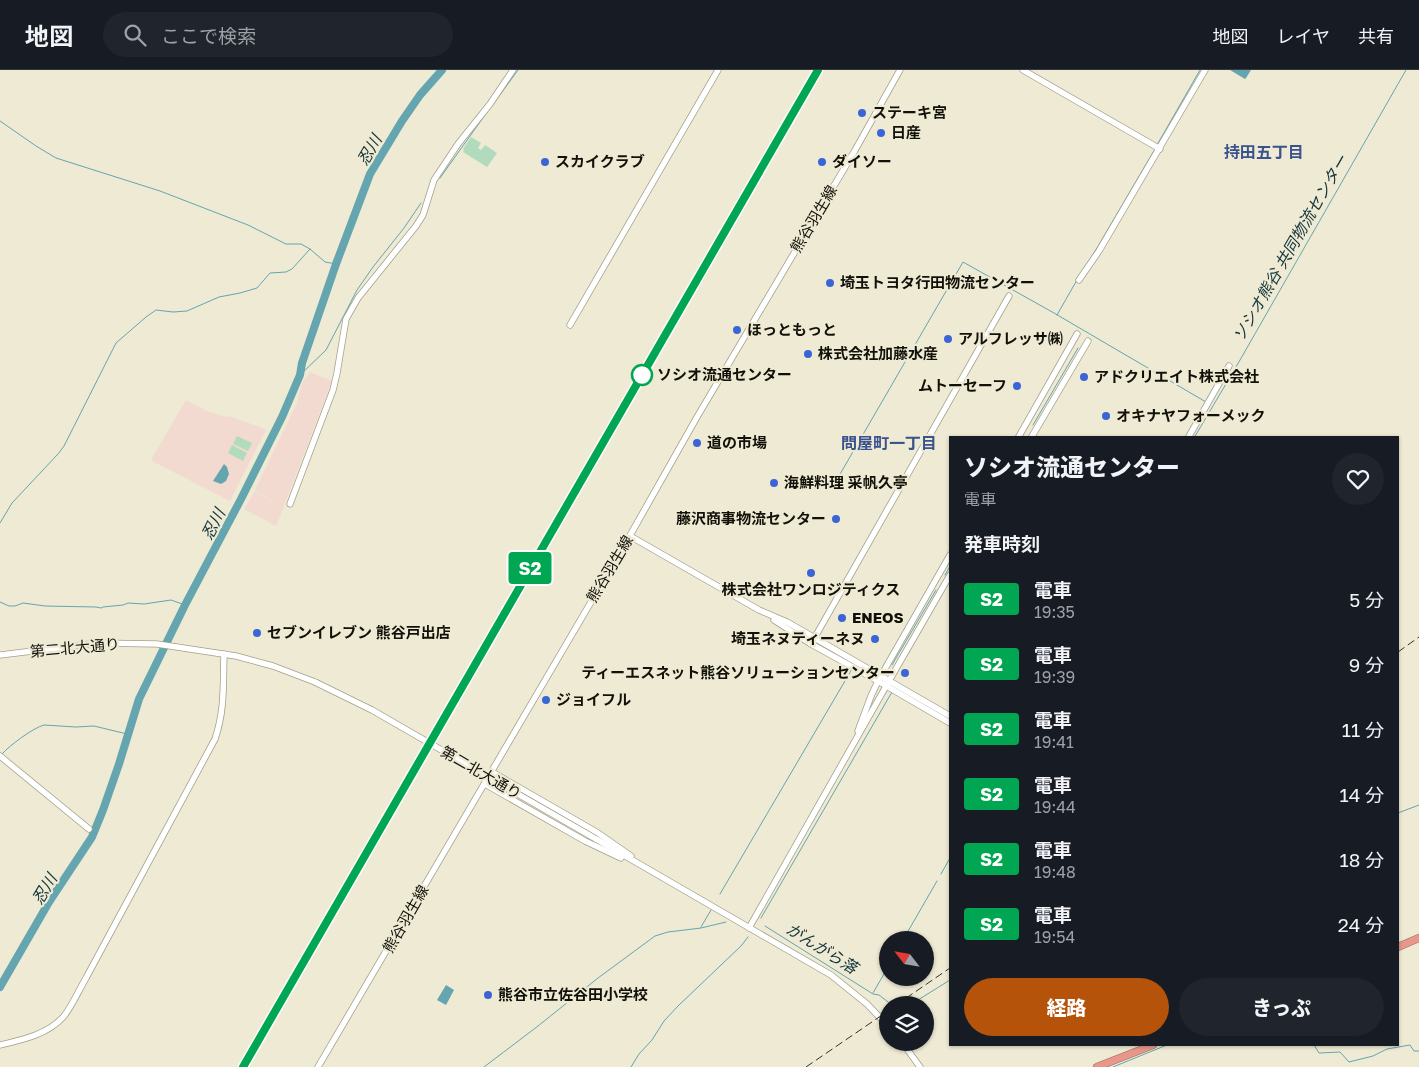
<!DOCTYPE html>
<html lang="ja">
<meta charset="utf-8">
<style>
:root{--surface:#171b24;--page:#20242c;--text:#f1f3f6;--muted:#9ea1a6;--line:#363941;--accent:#b45309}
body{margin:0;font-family:"Golos Text","Noto Sans JP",sans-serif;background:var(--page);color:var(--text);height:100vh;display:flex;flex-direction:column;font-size:19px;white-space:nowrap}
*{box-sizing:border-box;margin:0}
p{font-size:16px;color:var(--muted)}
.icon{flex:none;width:28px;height:28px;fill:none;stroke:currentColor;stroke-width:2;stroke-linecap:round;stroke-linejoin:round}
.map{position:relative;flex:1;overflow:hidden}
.panel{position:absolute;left:949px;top:366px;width:450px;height:610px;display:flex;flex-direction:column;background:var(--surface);border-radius:0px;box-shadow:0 1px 4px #0004}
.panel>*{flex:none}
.badge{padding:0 10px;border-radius:4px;font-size:18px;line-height:32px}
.needle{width:32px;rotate:301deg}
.fabs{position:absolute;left:879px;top:861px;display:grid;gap:10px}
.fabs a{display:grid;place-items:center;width:55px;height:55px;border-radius:50%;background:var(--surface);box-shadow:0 1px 4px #0004;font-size:25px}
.map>.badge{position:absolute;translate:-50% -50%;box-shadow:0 0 0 2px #fff}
h2{padding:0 15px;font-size:19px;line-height:45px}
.round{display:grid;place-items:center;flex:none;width:52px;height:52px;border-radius:26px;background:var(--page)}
.overview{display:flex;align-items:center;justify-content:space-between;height:85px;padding:0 15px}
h1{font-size:24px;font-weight:800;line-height:38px}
.cta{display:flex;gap:10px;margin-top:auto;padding:10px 15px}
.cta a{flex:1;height:58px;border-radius:30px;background:var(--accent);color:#fff;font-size:20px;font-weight:800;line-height:58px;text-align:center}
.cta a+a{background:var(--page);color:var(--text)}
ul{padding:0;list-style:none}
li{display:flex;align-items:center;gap:15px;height:65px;padding:0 15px}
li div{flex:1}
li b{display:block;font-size:19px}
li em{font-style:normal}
li .badge{min-width:55px;font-weight:700;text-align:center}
header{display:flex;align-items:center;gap:30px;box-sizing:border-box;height:70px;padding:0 25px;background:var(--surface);border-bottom:1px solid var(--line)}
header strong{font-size:24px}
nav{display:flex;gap:28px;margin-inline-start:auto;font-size:18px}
.search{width:350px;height:45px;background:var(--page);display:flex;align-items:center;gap:12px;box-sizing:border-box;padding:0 18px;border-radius:28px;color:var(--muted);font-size:19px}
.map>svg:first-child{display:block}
.industrial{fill:#f2dad0}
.green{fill:#b2dbbe}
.water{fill:#65a5af}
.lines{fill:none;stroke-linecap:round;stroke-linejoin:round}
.stream{stroke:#65a5af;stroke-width:1}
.river{stroke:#65a5af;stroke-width:8}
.secondary-casing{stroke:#a29f8a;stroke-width:7}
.highway-casing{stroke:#9d685e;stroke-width:8}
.secondary{stroke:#fff;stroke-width:5.5}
.highway{stroke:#e8978b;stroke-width:7}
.rail{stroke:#343329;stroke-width:1;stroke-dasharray:8 4;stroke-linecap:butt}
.secondary-bridge-casing{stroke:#a29f8a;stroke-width:7;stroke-linecap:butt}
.secondary-bridge{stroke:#fff;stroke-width:5.5}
.line-casing{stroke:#fff;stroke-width:11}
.line{stroke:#00a651;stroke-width:8}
.poi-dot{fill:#3b65d6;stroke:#eeead4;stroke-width:2}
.stop-dot{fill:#fff;stroke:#00a651;stroke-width:2.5}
.labels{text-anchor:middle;stroke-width:4.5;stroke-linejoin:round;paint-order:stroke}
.poi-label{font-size:15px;font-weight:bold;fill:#121109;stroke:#eeead4;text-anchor:start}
.street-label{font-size:15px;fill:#121109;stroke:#eeead4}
.stop-label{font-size:15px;font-weight:bold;fill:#121109;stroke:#eeead4;text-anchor:start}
.water-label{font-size:16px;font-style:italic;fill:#14353a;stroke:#eeead4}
.neighbourhood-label{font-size:16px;font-weight:bold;fill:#3a538d;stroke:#eeead4}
</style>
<header>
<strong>地図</strong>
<div class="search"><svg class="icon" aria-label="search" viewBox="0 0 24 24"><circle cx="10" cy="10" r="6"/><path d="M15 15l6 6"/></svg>ここで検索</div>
<nav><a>地図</a><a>レイヤ</a><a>共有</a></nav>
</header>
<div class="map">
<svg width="1419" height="997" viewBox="0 0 1419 997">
<rect width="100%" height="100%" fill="#eeead4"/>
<g class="industrial">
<path d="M310,302L332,311L283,439L255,420L297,333L302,313Z"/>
<path d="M186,330L207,341L225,347L229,346L265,359L266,360L230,431L152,391V388Z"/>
<path d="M255,421L283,439L276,456L244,439Z"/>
</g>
<g class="green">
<path d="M471,67L481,73L478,78L481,80L485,75L497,83L487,97L463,82L464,80L463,79Z"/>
<path d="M237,366L252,373L248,381L233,374Z"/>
<path d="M232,375L247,383L243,391L228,383Z"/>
</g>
<g class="water">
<path d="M1230,0H1251L1246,8L1245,9Z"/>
<path d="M224,394L227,397L229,404L226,411L221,414L213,411Z"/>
<path d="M446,915L454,920L446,935L437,930Z"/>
</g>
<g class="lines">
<g class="stream">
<path d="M494,33L518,0"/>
<path d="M0,51L36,76L56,88L160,121L248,155L286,174H301L310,179L325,192L336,194"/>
<path d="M1157,75L1200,0"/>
<path d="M440,108L490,38"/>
<path d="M1083,200L1097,178L1155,79"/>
<path d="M1057,245L1077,210"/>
<path d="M300,305L326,280L357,220L373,197L404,158L421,133"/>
<path d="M1033,355L1078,278"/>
<path d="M1194,368L1236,297L1406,0"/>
<path d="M832,418L963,192L1054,243L1206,332"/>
<path d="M0,453L12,433L58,384L64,376L116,273L146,247L156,240L173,242L187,241L219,227L240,223L257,218L270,203L286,202L292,199L310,179"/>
<path d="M945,505L950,496"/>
<path d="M0,532L9,536H15L23,533L45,536L96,537L101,538L103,537L123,535L128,533L144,534L171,530L185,535"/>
<path d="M892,595L936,520"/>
<path d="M2,684C10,675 33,658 44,655L76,657L94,656L127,664"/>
<path d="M1398,743L1419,735"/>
<path d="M941,804L950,788"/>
<path d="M720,824L852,599"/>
<path d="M761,848L892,622"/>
<path d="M765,856L873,924L879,925L892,935"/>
<path d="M701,857L711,840"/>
<path d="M903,870L937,811"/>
<path d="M873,923L888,897"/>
<path d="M910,935L950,910"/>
<path d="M1314,975L1319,983L1340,982L1349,992L1373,986L1387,979L1410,975L1414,981H1419"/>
<path d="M484,997L538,956L598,908L655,866L668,862L701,858L726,852"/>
<path d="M631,997L639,984L652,970L664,951L678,936L741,876L748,867"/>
<path d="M1113,997L1167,975"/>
</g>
<path class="river" d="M0,917L49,832L92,767L103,740L119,694L139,629L185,535L241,429L282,347L300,305L302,293L336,194L370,104L402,51L420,25L442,0"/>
<g class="secondary-casing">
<g id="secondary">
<path d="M1023,0L1160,79"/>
<path d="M1079,210L1099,181L1205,0"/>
<path d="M570,255L718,0"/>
<path d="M1018,368L1077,264"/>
<path d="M1031,368L1088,271"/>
<path d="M1188,368L1229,296"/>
<path d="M290,434L333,320L337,303L346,249L358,228L416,156L423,145L434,110L458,74L490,34L513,0"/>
<path d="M630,466L759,540L787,552L950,646"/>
<path d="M774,550L811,574L878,611L950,653"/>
<path d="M811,574L1009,226"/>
<path d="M0,585L98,573L157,574L236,586L273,596L315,612"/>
<path d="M858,661L871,626L878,611L950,485"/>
<path d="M0,686L89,759"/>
<path d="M492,702L598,763L631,786"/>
<path d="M485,714L585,771L621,788"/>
<path d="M596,769L831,905L867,934L888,956"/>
<path d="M749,858L889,611L950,505"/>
<path d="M902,972L920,997"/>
<path d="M0,975C22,970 49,964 64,946C72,936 79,920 86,908L215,669C225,640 223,614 224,584"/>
<path d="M318,997L628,469L697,347L854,82L900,0"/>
</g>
</g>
<g class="highway-casing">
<g id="highway">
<path d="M1398,877L1419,868"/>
<path d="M1097,997L1153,975"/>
</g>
</g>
<use href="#secondary" class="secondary"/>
<use href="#highway" class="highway"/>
<g class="rail">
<path d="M1398,582L1419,567"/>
<path d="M896,935L950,898"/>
<path d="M243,997L818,0"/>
<path d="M806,997L888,941"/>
</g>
<g class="secondary-bridge-casing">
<path id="secondary-bridge" d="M315,612L372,640L596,769"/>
</g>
<use href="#secondary-bridge" class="secondary-bridge"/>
</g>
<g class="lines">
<g class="line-casing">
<path id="line" d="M243,997L818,0"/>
</g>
<use href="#line" class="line"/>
</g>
<g class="poi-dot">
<circle cx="862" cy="43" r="5"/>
<circle cx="881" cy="63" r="5"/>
<circle cx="545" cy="92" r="5"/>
<circle cx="822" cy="92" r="5"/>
<circle cx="830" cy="213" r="5"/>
<circle cx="737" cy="260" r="5"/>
<circle cx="948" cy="269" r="5"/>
<circle cx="808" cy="284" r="5"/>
<circle cx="1084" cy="307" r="5"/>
<circle cx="1017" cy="316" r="5"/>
<circle cx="1106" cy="346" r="5"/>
<circle cx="697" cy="373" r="5"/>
<circle cx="774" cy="413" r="5"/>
<circle cx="836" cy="449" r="5"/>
<circle cx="811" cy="503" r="5"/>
<circle cx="842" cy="548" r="5"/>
<circle cx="257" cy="563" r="5"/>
<circle cx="875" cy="569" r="5"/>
<circle cx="905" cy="603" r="5"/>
<circle cx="546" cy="630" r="5"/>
<circle cx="488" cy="925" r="5"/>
</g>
<circle class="stop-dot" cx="642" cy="305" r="10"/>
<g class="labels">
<g class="poi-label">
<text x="872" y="48">ステーキ宮</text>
<text x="891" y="68">日産</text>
<text x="555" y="97">スカイクラブ</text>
<text x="832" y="97">ダイソー</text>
<text x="840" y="218">埼玉トヨタ行田物流センター</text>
<text x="747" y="265">ほっともっと</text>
<text x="958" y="274">アルフレッサ㈱</text>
<text x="818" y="289">株式会社加藤水産</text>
<text x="1094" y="312">アドクリエイト株式会社</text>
<text x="1007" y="321" text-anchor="end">ムトーセーフ</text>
<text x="1116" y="351">オキナヤフォーメック</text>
<text x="707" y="378">道の市場</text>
<text x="784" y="418">海鮮料理 采帆久亭</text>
<text x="826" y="454" text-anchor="end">藤沢商事物流センター</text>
<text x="811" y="525" text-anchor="middle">株式会社ワンロジティクス</text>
<text x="852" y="553">ENEOS</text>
<text x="267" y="568">セブンイレブン 熊谷戸出店</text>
<text x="865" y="574" text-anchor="end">埼玉ネヌティーネヌ</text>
<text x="895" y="608" text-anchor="end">ティーエスネット熊谷ソリューションセンター</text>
<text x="556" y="635">ジョイフル</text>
<text x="498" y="930">熊谷市立佐谷田小学校</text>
</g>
<g class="street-label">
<text transform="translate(814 149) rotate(-59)" y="5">熊谷羽生線</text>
<text transform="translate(610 499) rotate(-59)" y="5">熊谷羽生線</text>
<text transform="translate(75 578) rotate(-5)" y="5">第二北大通り</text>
<text transform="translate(481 703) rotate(30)" y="5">第二北大通り</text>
<text transform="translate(406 849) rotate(-60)" y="5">熊谷羽生線</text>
</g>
<g class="stop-label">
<text x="657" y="310">ソシオ流通センター</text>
</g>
<g class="water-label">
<text transform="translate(369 80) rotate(-60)" y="6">忍川</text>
<text transform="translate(1290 178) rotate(-60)" y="6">ソシオ熊谷 共同物流センター</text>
<text transform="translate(213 454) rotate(-63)" y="6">忍川</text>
<text transform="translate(44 819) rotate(-59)" y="6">忍川</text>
<text transform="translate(822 878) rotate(32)" y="6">がんがら落</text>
</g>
<g class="neighbourhood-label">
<text x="1264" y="88">持田五丁目</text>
<text x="889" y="379">問屋町一丁目</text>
</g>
</g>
</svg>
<div class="fabs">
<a><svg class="needle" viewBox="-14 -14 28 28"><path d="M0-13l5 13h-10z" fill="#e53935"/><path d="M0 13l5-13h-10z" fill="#9ea1a6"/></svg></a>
<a><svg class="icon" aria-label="layers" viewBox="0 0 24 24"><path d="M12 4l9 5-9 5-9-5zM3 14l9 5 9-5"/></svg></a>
</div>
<b class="badge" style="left:530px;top:498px;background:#00a651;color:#fff">S2</b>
<section class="panel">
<div class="overview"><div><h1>ソシオ流通センター</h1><p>電車</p></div><a class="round"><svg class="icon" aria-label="heart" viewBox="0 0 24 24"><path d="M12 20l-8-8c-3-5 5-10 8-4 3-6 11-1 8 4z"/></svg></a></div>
<h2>発車時刻</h2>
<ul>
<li><span class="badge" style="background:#00a651;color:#fff">S2</span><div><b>電車</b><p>19:35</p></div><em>5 分</em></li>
<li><span class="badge" style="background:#00a651;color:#fff">S2</span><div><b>電車</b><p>19:39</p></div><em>9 分</em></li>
<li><span class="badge" style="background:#00a651;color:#fff">S2</span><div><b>電車</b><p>19:41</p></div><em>11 分</em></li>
<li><span class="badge" style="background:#00a651;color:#fff">S2</span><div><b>電車</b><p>19:44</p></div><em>14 分</em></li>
<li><span class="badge" style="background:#00a651;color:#fff">S2</span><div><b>電車</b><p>19:48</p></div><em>18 分</em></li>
<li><span class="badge" style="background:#00a651;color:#fff">S2</span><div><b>電車</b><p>19:54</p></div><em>24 分</em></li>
</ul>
<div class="cta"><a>経路</a><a>きっぷ</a></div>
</section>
</div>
